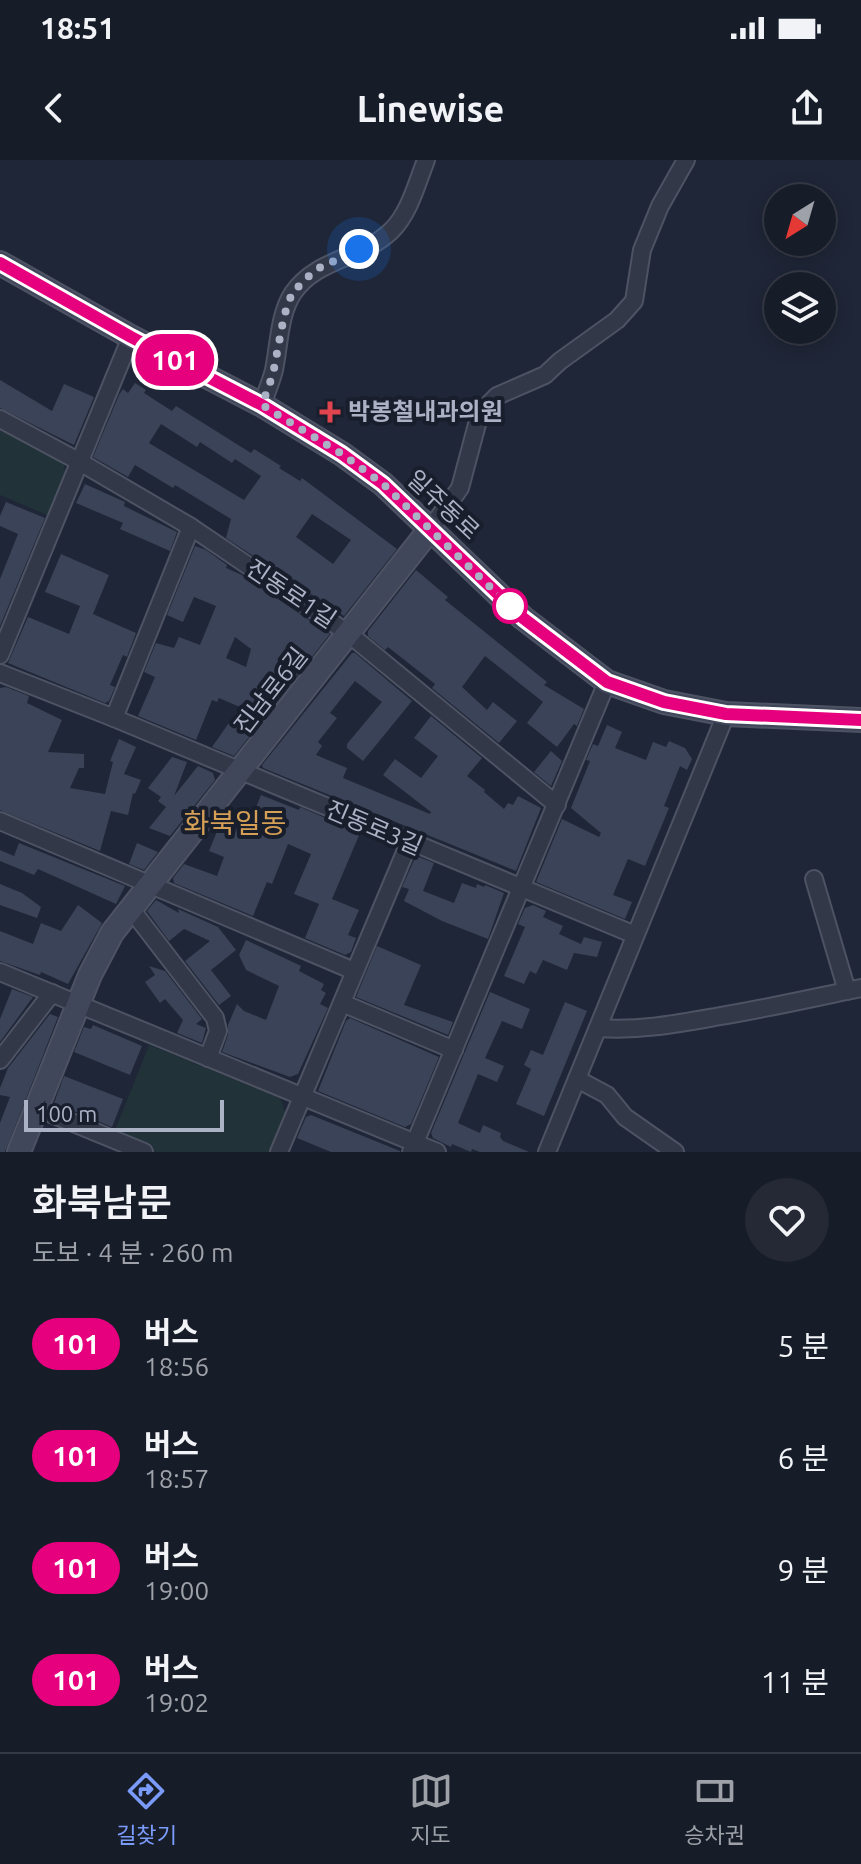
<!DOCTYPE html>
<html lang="ko">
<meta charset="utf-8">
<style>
:root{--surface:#171c29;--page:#242935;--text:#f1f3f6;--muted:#9ea1a8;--line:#363a46;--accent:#7b9bfb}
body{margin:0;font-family:Ubuntu,"Noto Sans KR",sans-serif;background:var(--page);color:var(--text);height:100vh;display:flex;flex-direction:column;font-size:30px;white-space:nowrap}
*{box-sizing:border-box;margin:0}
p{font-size:26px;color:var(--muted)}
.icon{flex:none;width:44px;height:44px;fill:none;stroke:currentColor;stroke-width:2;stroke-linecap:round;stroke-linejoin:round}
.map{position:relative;height:992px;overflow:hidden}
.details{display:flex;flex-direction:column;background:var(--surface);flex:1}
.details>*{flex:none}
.badge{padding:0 16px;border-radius:26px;font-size:28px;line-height:52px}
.needle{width:52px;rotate:217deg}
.fabs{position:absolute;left:764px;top:24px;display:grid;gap:16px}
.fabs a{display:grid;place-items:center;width:72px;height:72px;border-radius:50%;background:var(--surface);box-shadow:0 4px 20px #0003,0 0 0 2px var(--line);font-size:40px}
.scale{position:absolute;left:24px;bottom:20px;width:200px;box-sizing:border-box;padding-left:8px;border:4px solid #acb2c5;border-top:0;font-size:22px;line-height:28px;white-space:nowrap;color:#acb2c5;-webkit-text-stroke:6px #181e2c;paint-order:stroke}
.you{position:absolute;width:40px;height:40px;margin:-20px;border:6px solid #fff;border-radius:50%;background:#1a73e8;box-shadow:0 0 0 12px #1a73e833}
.map>.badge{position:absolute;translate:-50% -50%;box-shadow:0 0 0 4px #fff}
.round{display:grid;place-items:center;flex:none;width:84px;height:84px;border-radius:42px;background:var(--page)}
.summary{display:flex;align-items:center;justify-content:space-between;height:136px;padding:0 32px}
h1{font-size:38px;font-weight:600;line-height:60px}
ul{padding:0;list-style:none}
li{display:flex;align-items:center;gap:24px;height:112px;padding:0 32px}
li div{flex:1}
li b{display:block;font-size:30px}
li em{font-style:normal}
li .badge{min-width:88px;font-weight:700;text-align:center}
.status{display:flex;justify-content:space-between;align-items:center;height:56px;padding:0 40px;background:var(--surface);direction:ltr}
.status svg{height:22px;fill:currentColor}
header{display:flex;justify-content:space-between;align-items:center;height:104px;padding:0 32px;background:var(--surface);font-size:36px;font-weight:600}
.tab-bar{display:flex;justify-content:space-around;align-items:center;height:112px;border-top:2px solid var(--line);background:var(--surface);font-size:22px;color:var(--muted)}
.tab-bar a{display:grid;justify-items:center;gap:4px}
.tab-bar .selected{color:var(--accent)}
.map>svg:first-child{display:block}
.green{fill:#213238}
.building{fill:#3b4358;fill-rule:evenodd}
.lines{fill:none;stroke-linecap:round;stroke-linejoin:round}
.street-casing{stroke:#4d5363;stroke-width:20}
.secondary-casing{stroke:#4d5363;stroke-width:26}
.street{stroke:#323848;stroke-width:16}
.secondary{stroke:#40475b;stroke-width:22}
.line-casing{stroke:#fff;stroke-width:18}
.line{stroke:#e6007e;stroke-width:12}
.walk{stroke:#acb2c5;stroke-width:8;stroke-dasharray:0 14.4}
.health-dot{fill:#e0444e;stroke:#181e2c;stroke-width:3}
.stop-dot{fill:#fff;stroke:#e6007e;stroke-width:4}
.labels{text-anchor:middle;stroke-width:8;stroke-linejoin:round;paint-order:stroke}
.poi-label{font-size:24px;font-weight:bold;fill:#acb2c5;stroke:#181e2c;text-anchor:start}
.street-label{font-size:24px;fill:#acb2c5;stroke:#181e2c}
.quarter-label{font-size:28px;fill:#d69f56;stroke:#181e2c}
</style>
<div class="status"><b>18:51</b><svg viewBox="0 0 49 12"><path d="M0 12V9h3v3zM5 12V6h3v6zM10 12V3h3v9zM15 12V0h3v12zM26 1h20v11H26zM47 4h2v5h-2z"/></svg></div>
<header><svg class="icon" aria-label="back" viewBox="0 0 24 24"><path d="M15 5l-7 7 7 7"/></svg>Linewise<svg class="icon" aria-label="share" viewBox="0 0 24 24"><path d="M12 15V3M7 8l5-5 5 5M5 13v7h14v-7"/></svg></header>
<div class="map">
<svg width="861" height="992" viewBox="0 0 861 992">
<rect width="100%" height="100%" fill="#1f2637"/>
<g class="green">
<path d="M0,264L63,302L67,316L49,356L0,335Z"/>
<path d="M149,885L280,938L286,954L271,992H156L113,975Z"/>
</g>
<g class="building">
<path d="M0,220L52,251L64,224L94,237L74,285L0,248Z"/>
<path d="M135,223L146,230L144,233L172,251L176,246L251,293L254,289L281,306L279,308L300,321L302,318L397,389L344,456L226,378L231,359L175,325L173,328L135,305L128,317L93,297L119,235L123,229L128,233ZM161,264L197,287L200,282L232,303L235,299L261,316L244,340L149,283ZM312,354L351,380L333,404L296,377Z"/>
<path d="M85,324L125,342L124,346L177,372L170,391L120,369L123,363L76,343Z"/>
<path d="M6,342L45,358L0,466V419L18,374L0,366V356Z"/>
<path d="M195,386L206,390L227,405L226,408L242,415L330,474L234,596L212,587L240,547L219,538L217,542L212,540L196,580L138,556L155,517L144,512L156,483L174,488L179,477L200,485L216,446L194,437L183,462L167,455ZM235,477L251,489L246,507L226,498Z"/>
<path d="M61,394L109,415L93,454L136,473L127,497L123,495L110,525L115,527L109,541L105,543L8,503L28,457L69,474L80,446L45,432Z"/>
<path d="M416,410L448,437L445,440L547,522L544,525L584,549L577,566L574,564L557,587L527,563L543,542L485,496L462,527L487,550L493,542L517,561L499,583L432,528L435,524L388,487L385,490L368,476V471Z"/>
<path d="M352,493H355L412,541L363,601L347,588V584L382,542L355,521L330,553L337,558L318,582L322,586L316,595L347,608L343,618L430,654L431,652L383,615L395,599L421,618L438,596L414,578L431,556L482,598L467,616L485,630L484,632L504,649L508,643L513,645L518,636L541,648L516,711L263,608L262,605Z"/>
<path d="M6,527L29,536L27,543L62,560L48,592L84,594V608H79L70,628L105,634L113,602L110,601L119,579L136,587L124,614L141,620L135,634L133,633L128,655L111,651L100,691L0,650V528Z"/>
<path d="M607,565L622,572L615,588L646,600L653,582L666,587L669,581L685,588L692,599L687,610L680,606L664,646L669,648L645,706L628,699L613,735L632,742L625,759L536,722L562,659L599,677L601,673L571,648L590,601L586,600L593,584L598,586Z"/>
<path d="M551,591L562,601L551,626L534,612Z"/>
<path d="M172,597L187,602L174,636L198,606L213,613L215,620L170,676L149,668L166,647L158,641L161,637L148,628Z"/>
<path d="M261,635L299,650L300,647L360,673L332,739L359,750L348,775L356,778L351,792L345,795L305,778L319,744L294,734L311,694L288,684L272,724L267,722L253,756L174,723L173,718L184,704L217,716L224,697L209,691L218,669L234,676L240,661L249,665Z"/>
<path d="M19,683L125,726L116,744L38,709L34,715L0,701V690L14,696Z"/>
<path d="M137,683L158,692L144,710L129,704Z"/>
<path d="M416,696L434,703L423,731L454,743L462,723L476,728L477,724L484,727L485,725L504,733L488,779L442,761L404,741L409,729L402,727Z"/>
<path d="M0,724L22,733L41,747L37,758L0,745Z"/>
<path d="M156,740L179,753L178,749L218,767L236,790L211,810L231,836L219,845L185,801L210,781L184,769L169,781L147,751Z"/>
<path d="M78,745L102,763L68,824L41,812L40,815L0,801V771L33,784L41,763L61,771Z"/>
<path d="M533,745L546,751L543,757L563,766L559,774L581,784L584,777L602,782L597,797L574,793L567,810L543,800L536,814L530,811L524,824L504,816L525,767L518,764L525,748Z"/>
<path d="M246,780L301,806L299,811L324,824L321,830L326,833L320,844L328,848L298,914L290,917L222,892L228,875V865L237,844L244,851L266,860L279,826L246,810L239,795Z"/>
<path d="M377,786L421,805L404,845L453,862L448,875L356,837Z"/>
<path d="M149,806L165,811L202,859L196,864L206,868L202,883L177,873L183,860L165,839L160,843L145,822L155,815Z"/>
<path d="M12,829L33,837L0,882V859Z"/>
<path d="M490,832L530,849L522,869L502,861L485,898L504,906L497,922L478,914L458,963L480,973L483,965L501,973L500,977L503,981L529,992H480L472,989L471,992L452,984L451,987L433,978L431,973Z"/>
<path d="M565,842L587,851L544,956L516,944L531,909L524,905L531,890L543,895Z"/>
<path d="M50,854L58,857L5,992H0V963L10,937L0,935V928L8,908Z"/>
<path d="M350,858L439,897L411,964L405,967L318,931L346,861Z"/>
<path d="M93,865L142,886L130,915L74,892L84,867L91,869Z"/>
<path d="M64,916L123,939L112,967L54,943Z"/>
<path d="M311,955L400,991V992H331L297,978L306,957Z"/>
</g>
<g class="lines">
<g class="street-casing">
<g id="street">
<path d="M262,245C266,233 271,222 274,210C279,186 279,154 293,133C317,98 362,99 391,71C409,54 417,23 426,0"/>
<path d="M0,259L80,302L191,367L349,474L557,645"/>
<path d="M431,368L460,328L480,253L497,236L545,215L560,201L617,160L634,141L642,90L660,46L686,0"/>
<path d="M0,495L131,177"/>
<path d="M0,513L114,558L635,775"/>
<path d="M114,558L191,367"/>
<path d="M0,661L354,811"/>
<path d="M814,719L847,831"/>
<path d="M131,749L215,858L218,871L208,898"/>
<path d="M0,812L437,992"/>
<path d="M342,843L454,890"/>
<path d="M598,868C638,871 676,864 715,857C764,849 812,838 861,828"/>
<path d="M0,900L52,833"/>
<path d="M577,919L607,935L625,957L675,992"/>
<path d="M37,948L144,992"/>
<path d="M279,992L409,683"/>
<path d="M411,992L607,522"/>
<path d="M547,992L726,554"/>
</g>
</g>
<g class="secondary-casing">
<g id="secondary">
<path d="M0,103L131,177L262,245L342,294L383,324L523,458L607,522L664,542L726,554L861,560"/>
<path d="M19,992L90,815L112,773L431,368"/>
</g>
</g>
<use href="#street" class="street"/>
<use href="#secondary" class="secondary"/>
</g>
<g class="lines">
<g class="line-casing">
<path id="line" d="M0,103L131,177L262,245L342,294L383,324L523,458L607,522L664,542L726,554L861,560"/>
</g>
<use href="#line" class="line"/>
<path class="walk" d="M359,89L315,110L292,133L284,156L273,214L262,245L342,294L383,324L510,446"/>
</g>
<path class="health-dot" d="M326 240h8v8h8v8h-8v8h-8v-8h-8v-8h8z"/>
<circle class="stop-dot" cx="510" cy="446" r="16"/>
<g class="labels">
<g class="poi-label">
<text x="348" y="260">박봉철내과의원</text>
</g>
<g class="street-label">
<text transform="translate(443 345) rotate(43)" y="8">일주동로</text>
<text transform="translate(291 434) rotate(34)" y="8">진동로1길</text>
<text transform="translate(271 531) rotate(-52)" y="8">진남로6길</text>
<text transform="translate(374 668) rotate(23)" y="8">진동로3길</text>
</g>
<g class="quarter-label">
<text x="235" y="673">화북일동</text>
</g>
</g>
</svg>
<div class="fabs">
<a><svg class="needle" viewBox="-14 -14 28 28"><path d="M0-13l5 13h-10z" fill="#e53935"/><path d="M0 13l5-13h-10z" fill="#9ea1a8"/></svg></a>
<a><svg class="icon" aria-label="layers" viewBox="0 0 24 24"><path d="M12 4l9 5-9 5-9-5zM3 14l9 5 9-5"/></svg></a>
</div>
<div class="scale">100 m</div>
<div class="you" style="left:359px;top:89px"></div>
<b class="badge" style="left:175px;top:200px;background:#e6007e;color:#fff">101</b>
</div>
<section class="details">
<div class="summary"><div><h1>화북남문</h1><p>도보 · 4 분 · 260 m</p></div><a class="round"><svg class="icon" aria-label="heart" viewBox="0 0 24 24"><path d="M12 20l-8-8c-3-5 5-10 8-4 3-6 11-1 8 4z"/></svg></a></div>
<ul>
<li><span class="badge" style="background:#e6007e;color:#fff">101</span><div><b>버스</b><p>18:56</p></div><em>5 분</em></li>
<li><span class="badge" style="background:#e6007e;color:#fff">101</span><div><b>버스</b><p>18:57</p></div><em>6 분</em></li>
<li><span class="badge" style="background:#e6007e;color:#fff">101</span><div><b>버스</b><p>19:00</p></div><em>9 분</em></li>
<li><span class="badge" style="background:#e6007e;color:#fff">101</span><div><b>버스</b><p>19:02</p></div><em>11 분</em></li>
</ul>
</section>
<nav class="tab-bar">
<a class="selected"><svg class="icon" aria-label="directions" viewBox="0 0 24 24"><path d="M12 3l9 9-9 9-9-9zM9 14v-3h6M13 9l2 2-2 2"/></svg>길찾기</a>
<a><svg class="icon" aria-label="map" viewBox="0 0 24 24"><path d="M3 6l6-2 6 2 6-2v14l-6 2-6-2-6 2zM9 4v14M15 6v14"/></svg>지도</a>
<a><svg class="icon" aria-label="tickets" viewBox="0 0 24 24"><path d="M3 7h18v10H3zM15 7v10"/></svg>승차권</a>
</nav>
